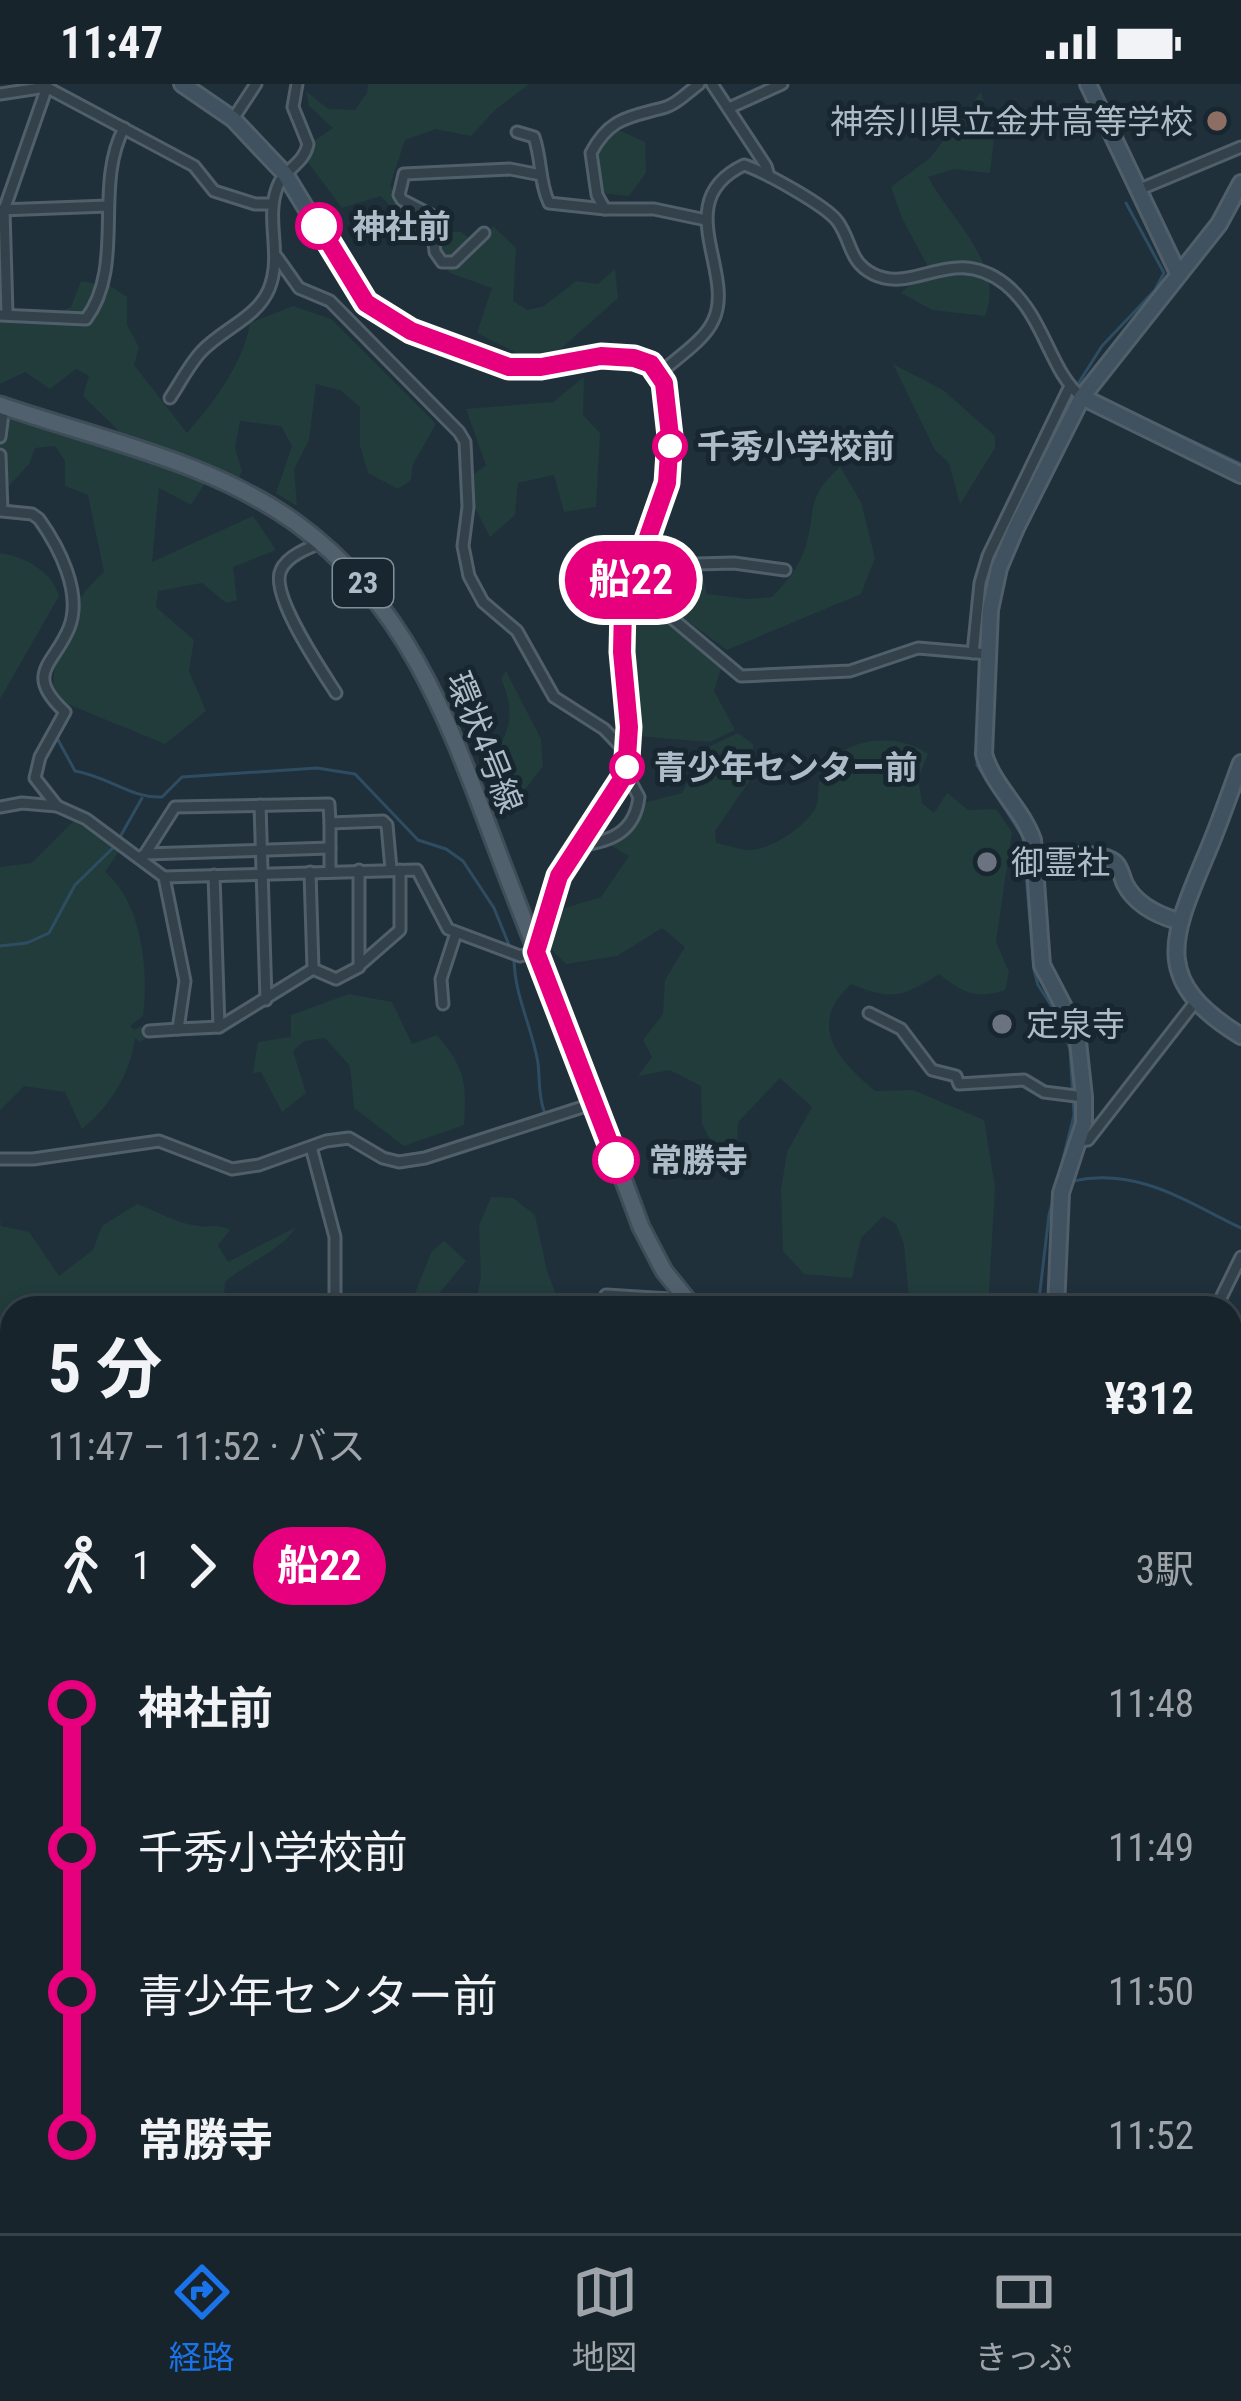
<!DOCTYPE html>
<html lang="ja">
<meta charset="utf-8">
<style>
:root{--surface:#17242c;--page:#202c34;--text:#f1f3f6;--muted:#9ea4a9;--line:#364148;--accent:#1a73e8}
body{margin:0;font-family:"Roboto Condensed","Noto Sans JP",sans-serif;background:var(--page);color:var(--text);height:100vh;display:flex;flex-direction:column;font-size:45px;white-space:nowrap}
*{box-sizing:border-box;margin:0}
p{font-size:39px;color:var(--muted)}
.icon{flex:none;width:66px;height:66px;fill:none;stroke:currentColor;stroke-width:2;stroke-linecap:round;stroke-linejoin:round}
.map{position:relative;flex:1;overflow:hidden}
.panel{position:absolute;left:0px;top:1212px;width:1242px;height:939px;display:flex;flex-direction:column;background:var(--surface);border-radius:36px 36px 0 0;box-shadow:0 6px 18px #0003,0 0 0 3px var(--line)}
.panel>*{flex:none}
.badge{padding:0 24px;border-radius:39px;font-size:42px;line-height:78px}
.map>.badge{position:absolute;translate:-50% -50%;box-shadow:0 0 0 6px #fff}
.legs{display:flex;align-items:center;gap:18px;height:132px;padding:0 48px;font-size:39px}
.legs p{margin-inline-start:auto}
.head{display:flex;align-items:center;justify-content:space-between;height:204px;padding:0 48px}
h1{font-size:66px;font-weight:700;line-height:90px}
ul{padding:0 48px;list-style:none}
li{display:flex;align-items:center;gap:42px;height:144px;font-size:45px}
li i{display:grid;place-items:center;width:18px;height:100%;margin:0 15px;background:currentColor}
li i::after{content:'';width:30px;height:30px;margin:-15px;border:9px solid;border-radius:50%;background:var(--surface)}
li p{margin-inline-start:auto}
li:first-child i{background:linear-gradient(#0000 50%,currentColor 0)}
li:last-child i{background:linear-gradient(currentColor 50%,#0000 0)}
.status{display:flex;justify-content:space-between;align-items:center;height:84px;padding:0 60px;background:var(--surface);direction:ltr}
.status svg{height:33px;fill:currentColor}
.menu{display:flex;justify-content:space-around;align-items:center;height:168px;border-top:3px solid var(--line);background:var(--surface);font-size:33px;color:var(--muted)}
.menu a{display:grid;justify-items:center;gap:6px}
.menu .selected{color:var(--accent)}
.map>svg:first-child{display:block}
.green{fill:#213c3b}
.lines{fill:none;stroke-linecap:round;stroke-linejoin:round}
.stream{stroke:#2f4d62;stroke-width:3}
.street-casing{stroke:#505f69;stroke-width:15}
.secondary-casing{stroke:#505f69;stroke-width:20}
.primary-casing{stroke:#3f4d58;stroke-width:21}
.street{stroke:#33414b;stroke-width:9}
.secondary{stroke:#40515f;stroke-width:14}
.primary{stroke:#50606c;stroke-width:15}
.line-1-casing{stroke:#fff;stroke-width:27}
.line-1{stroke:#e6007e;stroke-width:18}
.education-dot{fill:#8d6e63;stroke:#182630;stroke-width:4.5}
.stop-1-dot{fill:#fff;stroke:#e6007e;stroke-width:6}
.worship-dot{fill:#6b7280;stroke:#182630;stroke-width:4.5}
.labels{text-anchor:middle;stroke-width:10;stroke-linejoin:round;paint-order:stroke}
.shield{fill:#182630;stroke:#808f9a;stroke-width:3}
.shield-label{font-size:30px;font-weight:bold;fill:#adbcc8}
.poi-label{font-size:33px;fill:#adbcc8;stroke:#182630;text-anchor:start}
.stop-label{font-size:33px;font-weight:bold;fill:#adbcc8;stroke:#182630;text-anchor:start}
.street-label{font-size:33px;fill:#adbcc8;stroke:#182630}
</style>
<div class="status"><b>11:47</b><svg viewBox="0 0 49 12"><path d="M0 12V9h3v3zM5 12V6h3v6zM10 12V3h3v9zM15 12V0h3v12zM26 1h20v11H26zM47 4h2v5h-2z"/></svg></div>
<div class="map">
<svg width="1241" height="2149" viewBox="0 0 1241 2149">
<rect width="100%" height="100%" fill="#1f303b"/>
<g class="green">
<path d="M368,0H529L495,26L471,52L436,45L405,56L390,102L422,146L461,148L478,162L493,142L516,164L513,217L527,226L544,222L576,197L598,200L615,185L618,214L555,270L523,272L477,249L492,204L450,189L381,112L342,124L307,77L314,57L333,44L309,22L306,7L328,25L355,26L367,9Z"/>
<path d="M981,8L994,54L990,89L954,85L928,93C951,136 1006,181 985,232L932,226L901,209L928,183L902,134L891,103L930,74Z"/>
<path d="M621,47L645,58L646,89L629,112L602,109L588,82L589,57Z"/>
<path d="M81,197L110,202L127,213V241L139,263L134,281L187,349C214,318 243,280 250,239L293,222L331,235L436,340L413,380L411,396L398,405L368,389L360,362V323L340,306L316,300L309,356L294,385L297,422L276,409L292,362L281,342L240,337L235,364L242,387L237,398L127,355L83,312L89,292L76,285L50,305L25,288L0,300V232L42,236L71,223Z"/>
<path d="M893,280L943,306L995,352V364L960,420L949,379L935,366Z"/>
<path d="M584,293L583,331L600,349L596,423L564,428L554,391L518,399L515,431L490,453L475,424L474,390L486,381L466,325L553,318Z"/>
<path d="M0,333L127,370L205,399L191,421L159,404L152,478L253,432L276,466L233,483L237,516L226,519L202,499L158,507L156,523L194,556L189,587L206,627L165,660L53,614C53,561 65,523 104,488L88,411L65,402V377L55,362L35,364L29,380L0,412Z"/>
<path d="M840,383L861,418L875,474L861,510L727,566L678,530L695,513L703,495L707,510L747,515L772,513C784,500 795,489 802,472C819,431 801,417 840,383Z"/>
<path d="M0,469C26,473 51,487 59,512L0,615Z"/>
<path d="M632,510L721,584L714,607L735,646L710,658L637,652C631,609 614,552 632,510Z"/>
<path d="M506,587L541,655L543,682L511,724L479,693C503,657 521,639 501,595Z"/>
<path d="M738,649L753,660L752,693L715,747L716,759C727,761 743,767 753,766C775,763 804,743 815,725C821,714 816,700 821,689C840,653 898,647 928,670L918,694L922,719L934,729L947,709L968,726L996,725L1012,748L996,858L1009,888L1005,906C976,916 962,908 939,890C903,913 892,917 851,900C806,941 838,976 875,1007L913,1006L984,1036L995,1103L988,1224H910L904,1160L896,1140L883,1132L861,1154L852,1194L804,1190L783,1167L781,1106L787,1068L812,1023L780,994L738,1038L737,1062L716,1067L702,1040L701,1002L670,986L638,992L652,973L643,956L663,930L665,896L685,863L662,844L617,872L566,880L551,865L558,826L601,813L629,772L612,762L647,718L682,709L704,665Z"/>
<path d="M74,737L119,767L105,788C142,819 149,886 143,932L130,942L134,946L141,942L149,952L140,958L135,954C130,991 110,1022 82,1045L65,1008L24,1002L0,1026V783L32,779Z"/>
<path d="M349,910L392,918L412,960L437,951C465,984 467,998 464,1041L404,1062L354,1024L350,982L325,954L304,957L293,967L306,1009L282,1028L261,988L253,989L258,958L291,953V931Z"/>
<path d="M491,1113L513,1114L535,1131L547,1187L561,1224H494L476,1218L481,1192L479,1142Z"/>
<path d="M137,1120C156,1127 178,1140 199,1142C212,1144 217,1139 230,1146L218,1161L228,1178L296,1143C282,1166 246,1179 225,1198L223,1224H12V1240H0V1135L1,1142L29,1148L59,1192L93,1166L102,1142Z"/>
<path d="M444,1157L466,1177L427,1224H409L432,1167Z"/>
</g>
<g class="lines">
<g class="stream">
<path d="M1094,311L1241,380"/>
<path d="M980,566L992,478L1047,362L1076,303L1102,262L1155,206L1164,189L1126,119"/>
<path d="M980,575L977,681L1023,753L1034,886L1038,901L1062,938L1070,966L1074,1031L1049,1131L1038,1224"/>
<path d="M57,654L75,687C110,693 132,715 162,713L182,693L317,684L355,690L418,756L446,765L463,777L494,824L511,866"/>
<path d="M120,753L142,714"/>
<path d="M0,862L27,859L49,849L75,801L114,763"/>
<path d="M514,876C515,913 532,943 538,979C540,996 538,1010 544,1027"/>
<path d="M1073,1097C1137,1083 1185,1117 1241,1144"/>
<path d="M0,2097L12,2090"/>
</g>
<g class="street-casing">
<g id="street">
<path d="M699,0C689,7 677,20 666,23C632,33 610,32 591,69L597,111L605,125H654L706,136"/>
<path d="M712,0L766,82L769,92"/>
<path d="M0,10L46,3L194,82L214,107L255,120H272"/>
<path d="M729,24L782,0"/>
<path d="M233,35L256,0"/>
<path d="M517,48L534,53C542,76 539,98 549,119L605,125"/>
<path d="M1138,106L1241,63"/>
<path d="M0,126L108,122"/>
<path d="M484,149L454,178H442L435,168L431,131L402,116L399,111L404,90L510,85L541,91"/>
<path d="M277,173L299,204L330,217L459,348L465,358L468,423L463,462L469,492L483,518L517,547L554,613L604,645L629,671"/>
<path d="M7,230L4,126L47,3"/>
<path d="M0,231L86,235C126,181 93,102 124,44"/>
<path d="M659,290C675,275 704,257 713,237C737,189 668,117 744,81C763,87 827,122 838,138C852,158 849,178 873,190C915,211 952,159 1005,200C1045,232 1050,289 1082,313"/>
<path d="M170,314C180,299 189,281 201,268C222,245 257,234 269,205C283,171 265,137 277,104C283,85 304,81 308,60L293,23L297,0"/>
<path d="M0,353L4,322"/>
<path d="M0,371L2,427L32,430L39,435C59,463 83,509 69,544C54,581 23,589 65,628L40,673L35,694L57,722L86,735L164,793L185,897L178,945L219,943L313,885L336,895L359,883V786"/>
<path d="M321,459C308,464 287,472 281,486C269,510 322,587 336,609"/>
<path d="M643,465L696,480L734,479L785,486"/>
<path d="M630,499L741,592L850,587L918,564L988,570"/>
<path d="M973,569L980,499L988,472L1069,304"/>
<path d="M260,721L266,916"/>
<path d="M0,723L22,719L57,722"/>
<path d="M580,761C612,758 635,747 639,713L626,689"/>
<path d="M145,770L330,764"/>
<path d="M139,774L145,770L175,723L329,720L330,739L383,737L387,741L391,785"/>
<path d="M310,788L313,885"/>
<path d="M330,788V739"/>
<path d="M214,791L219,943"/>
<path d="M164,793L417,786L448,845L520,872L536,868"/>
<path d="M361,880L400,846V786"/>
<path d="M443,920L441,895L456,849"/>
<path d="M869,929L901,945L932,986L956,992L959,1000L1024,996L1044,1008L1084,1013"/>
<path d="M149,947L178,945"/>
<path d="M1078,1057L1088,1056L1196,917"/>
<path d="M311,1063L335,1153V1224"/>
<path d="M0,1075H33L159,1057L232,1085L259,1081L326,1057L349,1054L383,1074L399,1078L425,1074L595,1019"/>
<path d="M606,1211L685,1216"/>
<path d="M1216,1224L1241,1173"/>
<path d="M0,1370L12,1372"/>
<path d="M1230,1549L1241,1551"/>
<path d="M1230,1615L1241,1613"/>
<path d="M0,1896L12,1894"/>
<path d="M0,2088L12,2080"/>
<path d="M171,2139L211,2149"/>
<path d="M370,2139L377,2149"/>
<path d="M442,2139L448,2149"/>
<path d="M489,2139L498,2149"/>
<path d="M570,2139L582,2148"/>
<path d="M874,2139L929,2149"/>
<path d="M1064,2139L1071,2149"/>
<path d="M69,2149V2139"/>
<path d="M125,2149L127,2139"/>
<path d="M358,2149L362,2139"/>
<path d="M556,2149L563,2139"/>
<path d="M661,2149L663,2139"/>
<path d="M713,2149L715,2139"/>
<path d="M772,2149L773,2139"/>
<path d="M955,2149L958,2139"/>
<path d="M1016,2149L1021,2139"/>
</g>
</g>
<g class="secondary-casing">
<g id="secondary">
<path d="M182,0L233,35L285,90L354,203L381,232L509,282L541,283L601,272L634,274L651,280L664,300L670,352L667,399L623,524L622,568L629,643L626,689L559,792L536,868"/>
<path d="M1088,0L1178,189"/>
<path d="M1082,313L1241,391"/>
<path d="M1241,679C1229,711 1218,744 1204,776C1170,857 1153,898 1241,952"/>
<path d="M1036,775C1056,774 1093,766 1111,776C1121,781 1121,792 1125,800C1136,821 1157,831 1178,837"/>
<path d="M1056,1224L1061,1109L1084,1039V1013L1077,948L1042,881L1033,756C1022,724 993,702 984,670L990,526L999,484L1016,444L1082,313L1219,140L1241,99"/>
<path d="M0,1837L12,1826"/>
</g>
</g>
<g class="primary-casing">
<g id="primary">
<path d="M0,321C98,355 210,377 296,439C423,531 459,671 514,810C557,921 600,1032 641,1143L664,1187L694,1224"/>
<path d="M1230,1506L1241,1507"/>
</g>
</g>
<use href="#street" class="street"/>
<use href="#secondary" class="secondary"/>
<use href="#primary" class="primary"/>
</g>
<g class="lines">
<g class="line-1-casing">
<path id="line-1" d="M319,142L366,219L411,247L509,283H541L601,272L634,274L651,280L664,299L670,352L667,399L623,524L622,568L629,643L626,689L559,792L536,868L616,1076"/>
</g>
<use href="#line-1" class="line-1"/>
</g>
<circle class="education-dot" cx="1217" cy="37" r="12"/>
<g class="stop-1-dot">
<circle cx="319" cy="142" r="21"/>
<circle cx="670" cy="362" r="15"/>
<circle cx="627" cy="683" r="15"/>
<circle cx="616" cy="1076" r="21"/>
</g>
<g class="worship-dot">
<circle cx="987" cy="778" r="12"/>
<circle cx="1002" cy="940" r="12"/>
</g>
<g class="labels">
<rect class="shield" x="333" y="475" width="60" height="48" rx="9"/>
<g class="shield-label">
<text x="363" y="509">23</text>
</g>
<g class="poi-label">
<text x="1193" y="49" text-anchor="end">神奈川県立金井高等学校</text>
<text x="1011" y="790">御霊社</text>
<text x="1026" y="952">定泉寺</text>
</g>
<g class="stop-label">
<text x="352" y="154">神社前</text>
<text x="697" y="374">千秀小学校前</text>
<text x="654" y="695">青少年センター前</text>
<text x="649" y="1088">常勝寺</text>
</g>
<g class="street-label">
<text transform="translate(485 658) rotate(68)" y="12">環状4号線</text>
</g>
</g>
</svg>
<b class="badge" style="left:631px;top:496px;background:#e6007e;color:#fff">船22</b>
<section class="panel">
<div class="head"><div><h1>5 分</h1><p>11:47 – 11:52 · バス</p></div><b>¥312</b></div>
<div class="legs"><svg class="icon" aria-label="walk" viewBox="0 0 24 24"><circle cx="13" cy="4" r="2"/><path d="M13 8l-2 6 4 7M11 14l-3 7M7 12l3-4h3l4 4"/></svg>1<svg class="icon" aria-label="forward" viewBox="0 0 24 24"><path d="M9 5l7 7-7 7"/></svg><b class="badge" style="background:#e6007e;color:#fff">船22</b><p>3駅</p></div>
<ul>
<li><i style="color:#e6007e"></i><b>神社前</b><p>11:48</p></li>
<li><i style="color:#e6007e"></i><span>千秀小学校前</span><p>11:49</p></li>
<li><i style="color:#e6007e"></i><span>青少年センター前</span><p>11:50</p></li>
<li><i style="color:#e6007e"></i><b>常勝寺</b><p>11:52</p></li>
</ul>
</section>
</div>
<nav class="menu">
<a class="selected"><svg class="icon" aria-label="directions" viewBox="0 0 24 24"><path d="M12 3l9 9-9 9-9-9zM9 14v-3h6M13 9l2 2-2 2"/></svg>経路</a>
<a><svg class="icon" aria-label="map" viewBox="0 0 24 24"><path d="M3 6l6-2 6 2 6-2v14l-6 2-6-2-6 2zM9 4v14M15 6v14"/></svg>地図</a>
<a><svg class="icon" aria-label="tickets" viewBox="0 0 24 24"><path d="M3 7h18v10H3zM15 7v10"/></svg>きっぷ</a>
</nav>
